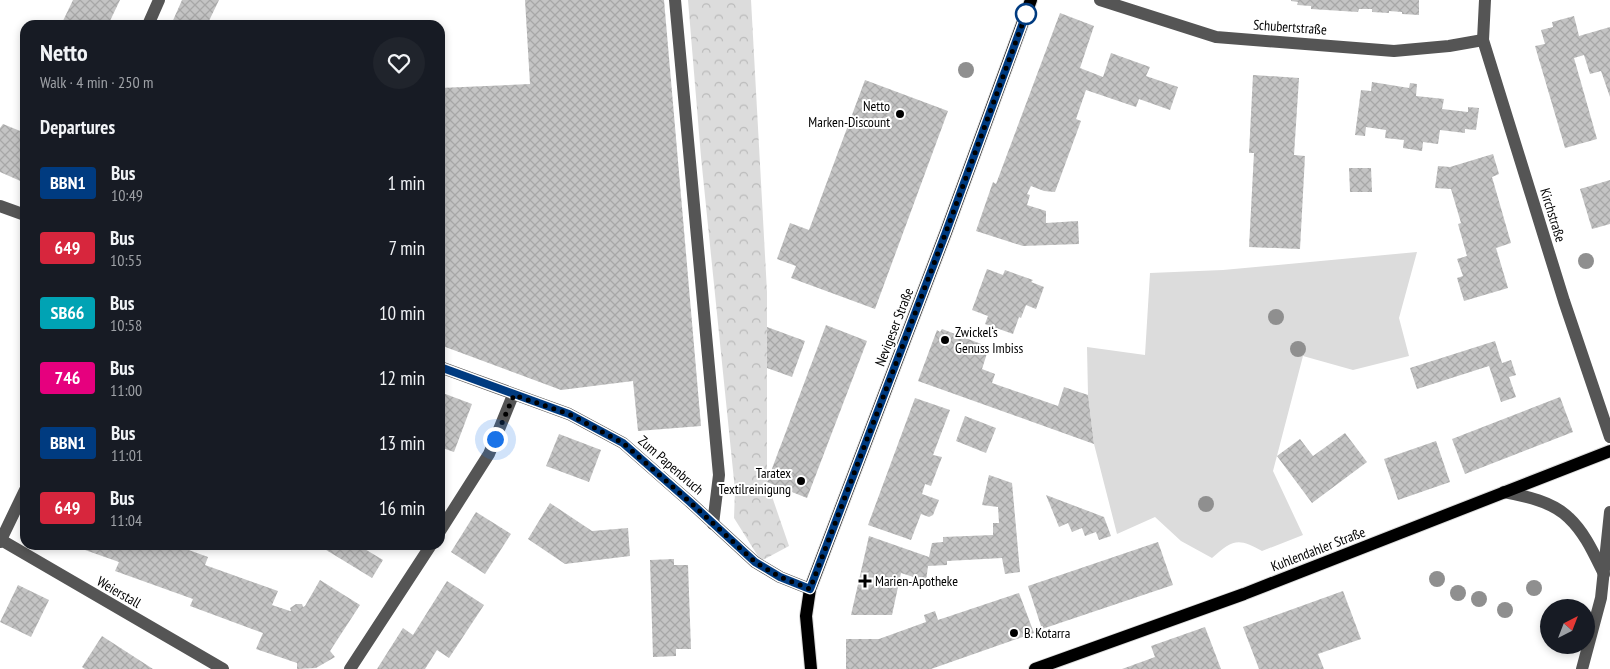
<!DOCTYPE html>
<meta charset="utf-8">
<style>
:root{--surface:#171b24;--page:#20242c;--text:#f1f3f6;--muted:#9ea1a6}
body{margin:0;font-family:"PT Sans Narrow",sans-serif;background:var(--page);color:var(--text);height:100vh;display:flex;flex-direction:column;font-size:19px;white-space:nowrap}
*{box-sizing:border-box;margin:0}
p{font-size:16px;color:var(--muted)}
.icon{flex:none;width:28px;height:28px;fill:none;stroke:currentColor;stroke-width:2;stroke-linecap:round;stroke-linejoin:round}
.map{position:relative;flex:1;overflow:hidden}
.drawer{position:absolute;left:20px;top:20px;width:425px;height:530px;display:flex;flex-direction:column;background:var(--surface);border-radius:15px;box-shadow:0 2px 8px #0003}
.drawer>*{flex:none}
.badge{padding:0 10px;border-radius:4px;font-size:18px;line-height:32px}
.needle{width:32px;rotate:42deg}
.fabs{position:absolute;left:1540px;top:599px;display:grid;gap:10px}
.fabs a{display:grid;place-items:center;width:55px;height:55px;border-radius:50%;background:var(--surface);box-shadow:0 2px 8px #0003;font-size:25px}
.you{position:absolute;width:25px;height:25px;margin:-12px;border:4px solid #fff;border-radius:50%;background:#1a73e8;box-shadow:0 0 0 8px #1a73e833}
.map>.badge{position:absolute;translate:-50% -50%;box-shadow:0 0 0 2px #fff}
h2{padding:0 20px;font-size:19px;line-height:45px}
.round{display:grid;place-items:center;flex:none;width:52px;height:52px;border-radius:26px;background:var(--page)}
.headline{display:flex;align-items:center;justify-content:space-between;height:85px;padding:0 20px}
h1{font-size:24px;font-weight:700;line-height:38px}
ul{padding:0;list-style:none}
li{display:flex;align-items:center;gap:15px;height:65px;padding:0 20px}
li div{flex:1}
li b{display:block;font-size:19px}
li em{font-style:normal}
li .badge{min-width:55px;font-weight:700;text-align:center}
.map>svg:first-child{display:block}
.forest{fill:url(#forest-crowns)}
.park{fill:#dcdcdc}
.building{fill:url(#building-cross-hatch)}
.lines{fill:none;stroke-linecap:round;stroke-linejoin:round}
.major-casing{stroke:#dbdbdb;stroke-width:14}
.minor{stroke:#555;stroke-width:12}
.major{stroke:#000;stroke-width:12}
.tree{fill:#8f8f8f}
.line-casing{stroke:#fff;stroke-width:11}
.line{stroke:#003b80;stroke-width:8}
.walk{stroke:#000;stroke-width:5;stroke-dasharray:0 9}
.stop-dot{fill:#fff;stroke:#003b80;stroke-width:2.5}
.poi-dot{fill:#000;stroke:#fff;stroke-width:2}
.labels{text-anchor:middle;stroke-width:4;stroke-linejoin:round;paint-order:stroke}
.street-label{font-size:14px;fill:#000;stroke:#fff}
.poi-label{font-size:14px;fill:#000;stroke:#fff;text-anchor:start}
</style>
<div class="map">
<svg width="1610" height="669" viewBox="0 0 1610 669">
<defs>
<pattern id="forest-crowns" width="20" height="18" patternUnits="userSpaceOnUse" patternTransform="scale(1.25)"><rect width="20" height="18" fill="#dcdcdc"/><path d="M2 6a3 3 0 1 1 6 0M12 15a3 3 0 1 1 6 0" fill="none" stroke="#bbb"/></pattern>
<pattern id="building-cross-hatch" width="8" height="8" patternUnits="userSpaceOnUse" patternTransform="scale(1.25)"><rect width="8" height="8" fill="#c4c4c4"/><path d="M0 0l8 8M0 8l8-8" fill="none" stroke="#a7a7a7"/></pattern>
</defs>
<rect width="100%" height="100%" fill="#fff"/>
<path class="forest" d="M688,0H751L767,292V482L789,546L761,561L734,518L735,490L701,157Z"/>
<path class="park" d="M1417,252L1399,318L1409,356L1353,370L1303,356L1273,471L1303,535L1262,551C1238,537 1232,540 1212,558L1181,541L1155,517L1117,534L1094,444L1088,395L1087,347L1145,355L1150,273L1223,270Z"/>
<g class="building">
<path d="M73,0H120L108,25H61Z"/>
<path d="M182,0H219L207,25H171Z"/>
<path d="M525,0H664L701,426L638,431L633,381L561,390L440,345V88L530,84Z"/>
<path d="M1291,0H1419V15L1402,14V12L1389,11V13L1372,12V9H1359L1358,12L1311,9V6L1297,5L1298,2L1291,1Z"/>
<path d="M1060,13L1094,26L1080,68L1103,77L1111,53L1150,67L1146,76L1178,87L1170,110L1139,99L1136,107L1086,90L1076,119L1081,121L1055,192L1044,191L1031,186L1027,194L1030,195L1027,205L1046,211V223L1078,221L1079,244L1023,246L976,231L993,182L996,184Z"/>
<path d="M1574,16L1579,36L1610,27V97L1601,71L1590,74L1584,55L1574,58L1597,139L1565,148L1535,46L1545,44L1541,30L1553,27L1552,22Z"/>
<path d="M1253,75L1299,78L1294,155L1305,156L1300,249L1249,247L1254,153H1249Z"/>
<path d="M865,80L948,111L875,309L791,278L796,266L777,259L790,223L809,230Z"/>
<path d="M1372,82L1409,88L1410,83L1417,84L1416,96L1444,99L1442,109L1468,112V107L1479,108L1476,130L1465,129V133L1440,130L1438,144L1423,142L1422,151L1403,148L1404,140L1385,138L1386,130L1366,127L1365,136L1355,135L1361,90L1371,91Z"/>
<path d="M3,124L25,133V183L0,172V128Z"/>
<path d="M1493,154L1499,174L1492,177L1511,243L1496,248L1508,288L1464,301L1457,278L1463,276L1457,259L1467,256L1458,224L1461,223L1451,189L1435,188L1438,166L1450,167Z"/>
<path d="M1349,168H1371L1372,192H1350Z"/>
<path d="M1610,180V224L1592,229L1580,189Z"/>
<path d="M987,269L1003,275L1005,270L1033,280L1031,282L1044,287L1036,309L1026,305L1021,318L1019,317L1013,334L985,324L988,316L972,310Z"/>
<path d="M826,325L867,341L807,498L767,482Z"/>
<path d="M767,327L805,341L792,377L767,368Z"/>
<path d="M942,329L989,347L982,369L995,374L992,383L1058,406L1064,387L1088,395L1094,444L918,381L937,330L940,332Z"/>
<path d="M1495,341L1502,363L1511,360L1516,375L1509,377L1516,397L1501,402L1489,366L1417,389L1410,368Z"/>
<path d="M440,392L472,404L454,452L440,447Z"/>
<path d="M1560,397L1573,432L1465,474L1452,439Z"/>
<path d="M915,398L950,410L933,455L942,457L931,486L925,484L922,494L939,500L933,515L929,517L921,514L911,540L868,525Z"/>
<path d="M965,416L996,428L986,453L956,441Z"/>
<path d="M1345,433L1367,462L1312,503L1277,456L1300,439L1313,456Z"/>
<path d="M559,434L601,450L589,482L546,466Z"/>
<path d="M1436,441L1450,482L1398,500L1384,459Z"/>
<path d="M989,475L1012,483L1020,572L1005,574L1002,558L947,561V565L928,566L926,581L901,573L892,615H851L869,536L929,557L932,543L943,542V537L993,535V523H999L998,507L982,505Z"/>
<path d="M1046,495L1104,517L1111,536L1099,540L1096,532L1085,536L1082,528L1072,532L1068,523L1059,527Z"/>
<path d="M550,503L592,531L628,528L630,556L565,564L528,539Z"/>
<path d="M476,512L511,534L485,574L451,552Z"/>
<path d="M1158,542L1173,585L1042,629L1028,586Z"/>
<path d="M71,545H175L208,557L205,565L278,591L272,605L290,611H291L290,608L296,604H302L303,607L305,606L320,580L360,605L330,651L335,657L316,668L297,669V663L256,649L263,633L190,606L193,599L115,571L119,562Z"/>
<path d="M318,545H358L383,560L372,578Z"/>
<path d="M674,559V565H688L691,649H676V656L653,657L650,560Z"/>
<path d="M447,581L484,605L449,658L437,650L425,669H377L403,628L413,635Z"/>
<path d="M18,585L49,600L31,637L0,622Z"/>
<path d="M1343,591L1361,639L1318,654L1324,669H1259L1243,627Z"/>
<path d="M1019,593L1034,633L931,669H846V639H879L926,622L924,615L935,611L938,620Z"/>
<path d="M1205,627L1221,669H1122L1155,657L1151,646Z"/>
<path d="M102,636L153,669H85L82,667Z"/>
</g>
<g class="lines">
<g class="major-casing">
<g id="major">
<path d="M811,669L806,616L810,589L946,232L1031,0"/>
<path d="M1035,669L1244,594L1610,451"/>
</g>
</g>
<g class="minor">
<path d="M675,0L719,475L713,524"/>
<path d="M1100,0L1216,37L1394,51L1449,46L1483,40"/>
<path d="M1485,0L1483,40L1564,301L1610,437"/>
<path d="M148,25L159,0"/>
<path d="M0,206L25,215"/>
<path d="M440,367L569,414L623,443L690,502L755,562L780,577L810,589"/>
<path d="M1504,492C1526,496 1553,502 1569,518C1585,533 1594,554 1604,574"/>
<path d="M440,531L489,454L513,395"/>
<path d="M1,540L223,669"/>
<path d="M0,542L25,490"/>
<path d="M350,669L431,545"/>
<path d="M1582,669L1601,598L1610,512"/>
</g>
<use href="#major" class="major"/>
</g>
<g class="tree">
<circle cx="966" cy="70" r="8"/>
<circle cx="1586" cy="261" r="8"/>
<circle cx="1276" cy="317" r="8"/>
<circle cx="1298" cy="349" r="8"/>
<circle cx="1206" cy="504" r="8"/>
<circle cx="1437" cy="579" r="8"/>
<circle cx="1534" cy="588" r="8"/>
<circle cx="1458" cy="593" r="8"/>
<circle cx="1479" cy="599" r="8"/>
<circle cx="1505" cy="610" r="8"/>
</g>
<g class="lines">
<g class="line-casing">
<path id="line" d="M440,367L569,414L623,443L690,502L755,562L780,577L810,589L946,232L1026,14"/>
</g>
<use href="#line" class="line"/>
<path class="walk" d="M495,439L514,395L569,414L623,443L690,502L755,562L780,577L810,589L946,232L1026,14"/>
</g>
<circle class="stop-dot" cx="1026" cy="14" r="10"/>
<g class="poi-dot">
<circle cx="900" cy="114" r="5"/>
<circle cx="945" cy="340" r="5"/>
<circle cx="801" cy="481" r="5"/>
<path d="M862.5 573.5h5v5h5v5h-5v5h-5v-5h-5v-5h5z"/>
<circle cx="1014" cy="633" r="5"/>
</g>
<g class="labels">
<g class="street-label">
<text transform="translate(1290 27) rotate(4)" y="5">Schubertstraße</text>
<text transform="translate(1553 215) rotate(73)" y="5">Kirchstraße</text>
<text transform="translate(894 327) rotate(-69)" y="5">Nevigeser Straße</text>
<text transform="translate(671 465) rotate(41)" y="5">Zum Papenbruch</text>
<text transform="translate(1318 549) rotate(-21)" y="5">Kuhlendahler Straße</text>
<text transform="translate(119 592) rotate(30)" y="5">Weierstall</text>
</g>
<g class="poi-label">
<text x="890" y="111" text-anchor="end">Netto<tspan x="890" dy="16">Marken-Discount</tspan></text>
<text x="955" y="337">Zwickel‘s<tspan x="955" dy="16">Genuss Imbiss</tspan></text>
<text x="791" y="478" text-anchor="end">Taratex<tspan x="791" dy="16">Textilreinigung</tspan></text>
<text x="875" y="586">Marien-Apotheke</text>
<text x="1024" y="638">B. Kotarra</text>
</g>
</g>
</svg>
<div class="fabs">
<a><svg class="needle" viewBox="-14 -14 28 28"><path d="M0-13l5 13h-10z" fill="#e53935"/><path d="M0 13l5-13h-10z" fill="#9ea1a6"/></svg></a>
</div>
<div class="you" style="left:495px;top:439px"></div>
<section class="drawer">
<div class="headline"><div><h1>Netto</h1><p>Walk · 4 min · 250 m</p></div><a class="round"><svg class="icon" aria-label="heart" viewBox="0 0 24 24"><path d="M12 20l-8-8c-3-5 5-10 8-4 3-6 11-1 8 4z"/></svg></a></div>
<h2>Departures</h2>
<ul>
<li><span class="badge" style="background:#003b80;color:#fff">BBN1</span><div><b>Bus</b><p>10:49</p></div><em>1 min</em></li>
<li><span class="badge" style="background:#d7263d;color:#fff">649</span><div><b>Bus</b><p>10:55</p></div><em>7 min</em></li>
<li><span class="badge" style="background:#00a3b4;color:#fff">SB66</span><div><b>Bus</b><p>10:58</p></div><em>10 min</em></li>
<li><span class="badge" style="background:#e6007e;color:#fff">746</span><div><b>Bus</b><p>11:00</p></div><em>12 min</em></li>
<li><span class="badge" style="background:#003b80;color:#fff">BBN1</span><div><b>Bus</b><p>11:01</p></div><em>13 min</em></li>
<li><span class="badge" style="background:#d7263d;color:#fff">649</span><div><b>Bus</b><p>11:04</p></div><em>16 min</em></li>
</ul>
</section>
</div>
